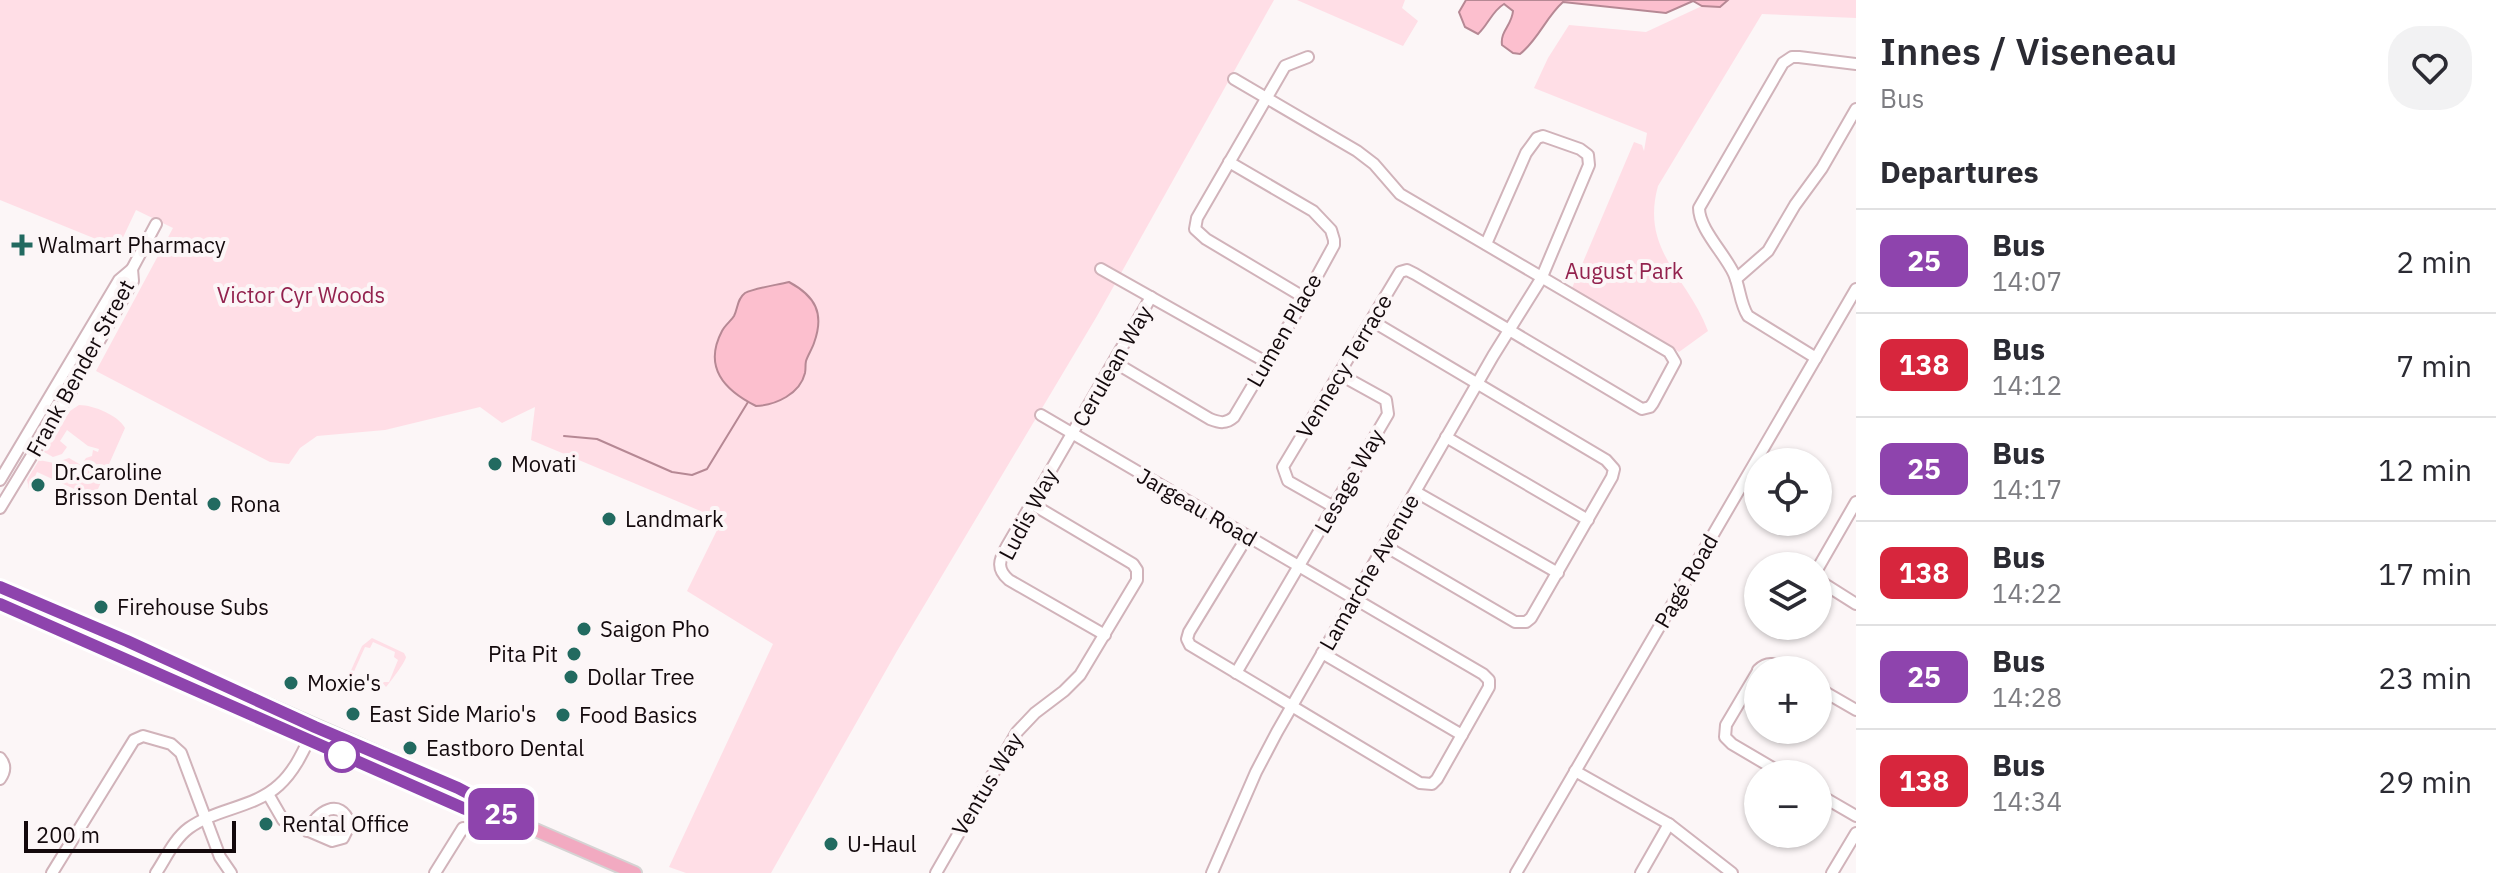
<!DOCTYPE html>
<meta charset="utf-8">
<style>
:root{--surface:#fff;--page:#f2f2f3;--text:#2b2b33;--muted:#7c7c81;--line:#e1e1e2}
body{margin:0;font-family:"IBM Plex Sans",sans-serif;background:var(--page);color:var(--text);height:100vh;display:flex;flex-direction:column;font-size:30px;white-space:nowrap}
*{box-sizing:border-box;margin:0}
p{font-size:26px;color:var(--muted)}
.icon{flex:none;width:44px;height:44px;fill:none;stroke:currentColor;stroke-width:2;stroke-linecap:round;stroke-linejoin:round}
.map{position:relative;flex:1;overflow:hidden}
.side{display:flex;flex-direction:column;background:var(--surface);width:640px}
.side>*{flex:none}
.badge{padding:0 16px;border-radius:12px;font-size:28px;line-height:52px}
.fabs{position:absolute;left:1744px;top:448px;display:grid;gap:16px}
.fabs a{display:grid;place-items:center;width:88px;height:88px;border-radius:50%;background:var(--surface);box-shadow:0 2px 6px #0004;font-size:40px}
.scale{position:absolute;left:24px;bottom:20px;width:212px;box-sizing:border-box;padding-left:8px;border:4px solid #13090c;border-top:0;font-size:22px;line-height:28px;white-space:nowrap;color:#13090c;-webkit-text-stroke:6px #fcf6f7;paint-order:stroke}
.map>.badge{position:absolute;translate:-50% -50%;box-shadow:0 0 0 4px #fff}
h2{padding:0 24px;font-size:30px;line-height:72px}
.round{display:grid;place-items:center;flex:none;width:84px;height:84px;border-radius:32px;background:var(--page)}
.head{display:flex;align-items:center;justify-content:space-between;height:136px;padding:0 24px}
h1{font-size:38px;font-weight:600;line-height:60px}
ul{padding:0;list-style:none}
li{display:flex;align-items:center;gap:24px;height:104px;padding:0 24px;border-top:2px solid var(--line)}
li div{flex:1}
li b{display:block;font-size:30px}
li em{font-style:normal}
li .badge{min-width:88px;font-weight:700;text-align:center}
main{display:flex;flex:1;min-height:0}
.map>svg:first-child{display:block}
.green{fill:#ffdee6}
.water{fill:#fcbfce;stroke:#b68894;stroke-width:2}
.lines{fill:none;stroke-linecap:round;stroke-linejoin:round}
.stream{stroke:#b68894;stroke-width:2}
.minor-casing{stroke:#d1b3ba;stroke-width:14}
.major-casing{stroke:#d5d3d3;stroke-width:16}
.minor{stroke:#fff;stroke-width:10}
.major{stroke:#f2aac1;stroke-width:12}
.line-casing{stroke:#fff;stroke-width:18}
.line{stroke:#8e44ad;stroke-width:12}
.poi-dot{fill:#226a60;stroke:#fcf6f7;stroke-width:3}
.stop-dot{fill:#fff;stroke:#8e44ad;stroke-width:4}
.labels{text-anchor:middle;stroke-width:8;stroke-linejoin:round;paint-order:stroke}
.poi-label{font-size:22px;fill:#13090c;stroke:#fcf6f7;text-anchor:start}
.park-label{font-size:22px;fill:#93224e;stroke:#fcf6f7}
.street-label{font-size:22px;fill:#13090c;stroke:#fcf6f7}
</style>
<main>
<div class="map">
<svg width="1856" height="873" viewBox="0 0 1856 873">
<rect width="100%" height="100%" fill="#fcf6f7"/>
<g class="green">
<path d="M0,0H1274L1097,316L897,651L771,873H686L669,867L773,644L687,591L722,520L531,440L535,407L502,423L480,407L385,430L317,436L300,448L289,464L270,462L96,371L173,228L136,210L118,248L0,200Z"/>
<path d="M1297,0H1405L1402,8L1418,21L1403,46Z"/>
<path d="M1728,0H1856V18L1762,14L1658,186C1640,251 1688,277 1708,331L1679,352L1572,288L1634,142L1642,145L1644,151L1647,133L1534,88L1548,58L1569,25L1646,32L1702,6L1719,7Z"/>
<path d="M79,405C94,405 119,416 125,428L94,498L37,472L29,489L27,480L39,460L54,463L69,458L81,465L86,458L92,456L93,450L98,452L99,449L88,446L67,430L60,441L67,447L62,454L53,457L44,452L70,411Z"/>
<path d="M372,638L404,653L406,657C406,661 389,684 386,687L382,682H389L398,660L394,657L395,652L373,642L370,648L365,647L351,678L348,677L362,646Z"/>
</g>
<g class="water">
<path d="M1466,0H1728L1720,7L1702,6L1693,1L1666,13L1563,2C1546,17 1538,40 1520,54L1513,53L1502,45C1500,31 1512,25 1513,11L1504,4C1492,11 1488,25 1478,34L1465,27L1459,12Z"/>
<path d="M789,282C815,296 825,313 814,343C812,349 808,355 806,361C805,366 806,368 805,373C800,394 776,405 756,406C724,390 703,367 722,331C725,325 731,321 734,316C738,308 737,299 745,293C754,288 777,285 789,282Z"/>
</g>
<g class="lines">
<path class="stream" d="M564,436L597,439L672,472L692,475L707,469L748,402"/>
<g class="minor-casing">
<g id="minor">
<path d="M1234,79L1357,151L1374,164L1400,194L1669,352L1675,362L1653,403L1650,407L1642,409L1415,274L1407,270L1400,272L1283,467L1288,481L1334,507"/>
<path d="M1101,269L1266,362"/>
<path d="M1736,279L1768,251L1795,205L1822,168L1856,109"/>
<path d="M1305,298L1206,239L1195,229L1197,218L1285,66L1308,57"/>
<path d="M1372,321L1606,460L1614,469L1612,477L1531,618L1526,622H1515L1385,546"/>
<path d="M1816,358L1748,316C1740,304 1740,288 1734,274C1725,254 1699,229 1699,208L1783,63L1792,57H1799L1856,64"/>
<path d="M1114,362L1210,419C1220,423 1226,424 1234,417L1305,298L1334,245V240L1331,230L1313,211L1229,162"/>
<path d="M1041,415L1483,674L1489,680V687L1437,779L1432,784L1420,783L1190,645L1187,639L1189,632L1247,537"/>
<path d="M1446,437L1588,520"/>
<path d="M0,480L119,280L132,269L156,224"/>
<path d="M1416,492L1558,573"/>
<path d="M0,508L71,391L133,281L132,269"/>
<path d="M1818,568L1856,502"/>
<path d="M1818,580L1856,604"/>
<path d="M1105,635L1009,580C996,569 999,560 1007,546L1151,297"/>
<path d="M1322,653L1462,735"/>
<path d="M1758,670C1768,660 1776,664 1787,670"/>
<path d="M1758,671L1726,725L1725,737L1732,744L1783,774"/>
<path d="M1236,673L1388,414L1386,400L1339,374"/>
<path d="M1818,688L1856,710"/>
<path d="M0,758C6,765 5,772 0,779"/>
<path d="M1575,771L1669,824L1732,873"/>
<path d="M268,794L283,820L332,841L343,838L350,824C340,796 317,812 307,831"/>
<path d="M1818,794L1856,816"/>
<path d="M52,873L134,740L143,736L171,744L181,753L220,857L231,873"/>
<path d="M156,873C166,858 174,839 189,828C217,808 254,808 279,785C296,770 305,747 315,727"/>
<path d="M435,873L463,828"/>
<path d="M936,873L1017,732L1035,713L1064,691L1080,675L1137,580V570L1133,564L1032,504"/>
<path d="M1212,873L1256,772L1277,732L1493,356L1541,279L1589,165L1588,155L1580,149L1543,136L1537,138L1526,153L1486,244"/>
<path d="M1516,873L1856,289"/>
<path d="M1641,873L1669,824"/>
<path d="M1832,873L1856,833"/>
</g>
</g>
<g class="major-casing">
<g id="major">
<path d="M0,587L458,788L494,807L503,816L635,873"/>
<path d="M0,604L445,800L482,815L503,816"/>
</g>
</g>
<use href="#minor" class="minor"/>
<use href="#major" class="major"/>
</g>
<g class="lines">
<g class="line-casing">
<path id="line" d="M0,587L127,641L315,727L458,788L494,807L503,816L482,815L463,808L0,604"/>
</g>
<use href="#line" class="line"/>
</g>
<g class="poi-dot">
<path d="M18 233h8v8h8v8h-8v8h-8v-8h-8v-8h8z"/>
<circle cx="495" cy="464" r="8"/>
<circle cx="38" cy="485" r="8"/>
<circle cx="214" cy="504" r="8"/>
<circle cx="609" cy="519" r="8"/>
<circle cx="101" cy="607" r="8"/>
<circle cx="584" cy="629" r="8"/>
<circle cx="574" cy="654" r="8"/>
<circle cx="571" cy="677" r="8"/>
<circle cx="291" cy="683" r="8"/>
<circle cx="353" cy="714" r="8"/>
<circle cx="563" cy="715" r="8"/>
<circle cx="410" cy="748" r="8"/>
<circle cx="266" cy="824" r="8"/>
<circle cx="831" cy="844" r="8"/>
</g>
<circle class="stop-dot" cx="342" cy="755" r="16"/>
<g class="labels">
<g class="poi-label">
<text x="38" y="253">Walmart Pharmacy</text>
<text x="511" y="472">Movati</text>
<text x="54" y="480">Dr.Caroline<tspan x="54" dy="25">Brisson Dental</tspan></text>
<text x="230" y="512">Rona</text>
<text x="625" y="527">Landmark</text>
<text x="117" y="615">Firehouse Subs</text>
<text x="600" y="637">Saigon Pho</text>
<text x="558" y="662" text-anchor="end">Pita Pit</text>
<text x="587" y="685">Dollar Tree</text>
<text x="307" y="691">Moxie's</text>
<text x="369" y="722">East Side Mario's</text>
<text x="579" y="723">Food Basics</text>
<text x="426" y="756">Eastboro Dental</text>
<text x="282" y="832">Rental Office</text>
<text x="847" y="852">U-Haul</text>
</g>
<g class="park-label">
<text x="1624" y="279">August Park</text>
<text x="301" y="303">Victor Cyr Woods</text>
</g>
<g class="street-label">
<text transform="translate(1284 330) rotate(-60)" y="8">Lumen Place</text>
<text transform="translate(1112 366) rotate(-60)" y="8">Cerulean Way</text>
<text transform="translate(1344 366) rotate(-59)" y="8">Vennecy Terrace</text>
<text transform="translate(80 368) rotate(-61)" y="8">Frank Bender Street</text>
<text transform="translate(1349 481) rotate(-60)" y="8">Lesage Way</text>
<text transform="translate(1197 507) rotate(30)" y="8">Jargeau Road</text>
<text transform="translate(1028 514) rotate(-62)" y="8">Ludis Way</text>
<text transform="translate(1369 572) rotate(-60)" y="8">Lamarche Avenue</text>
<text transform="translate(1686 581) rotate(-60)" y="8">Pagé Road</text>
<text transform="translate(987 784) rotate(-59)" y="8">Ventus Way</text>
</g>
</g>
</svg>
<div class="fabs">
<a><svg class="icon" aria-label="locate" viewBox="0 0 24 24"><circle cx="12" cy="12" r="6"/><path d="M12 2v4M12 18v4M2 12h4M18 12h4"/></svg></a>
<a><svg class="icon" aria-label="layers" viewBox="0 0 24 24"><path d="M12 4l9 5-9 5-9-5zM3 14l9 5 9-5"/></svg></a>
<a>+</a>
<a>−</a>
</div>
<div class="scale">200 m</div>
<b class="badge" style="left:501px;top:814px;background:#8e44ad;color:#fff">25</b>
</div>
<section class="side">
<div class="head"><div><h1>Innes / Viseneau</h1><p>Bus</p></div><a class="round"><svg class="icon" aria-label="heart" viewBox="0 0 24 24"><path d="M12 20l-8-8c-3-5 5-10 8-4 3-6 11-1 8 4z"/></svg></a></div>
<h2>Departures</h2>
<ul>
<li><span class="badge" style="background:#8e44ad;color:#fff">25</span><div><b>Bus</b><p>14:07</p></div><em>2 min</em></li>
<li><span class="badge" style="background:#d7263d;color:#fff">138</span><div><b>Bus</b><p>14:12</p></div><em>7 min</em></li>
<li><span class="badge" style="background:#8e44ad;color:#fff">25</span><div><b>Bus</b><p>14:17</p></div><em>12 min</em></li>
<li><span class="badge" style="background:#d7263d;color:#fff">138</span><div><b>Bus</b><p>14:22</p></div><em>17 min</em></li>
<li><span class="badge" style="background:#8e44ad;color:#fff">25</span><div><b>Bus</b><p>14:28</p></div><em>23 min</em></li>
<li><span class="badge" style="background:#d7263d;color:#fff">138</span><div><b>Bus</b><p>14:34</p></div><em>29 min</em></li>
</ul>
</section>
</main>
